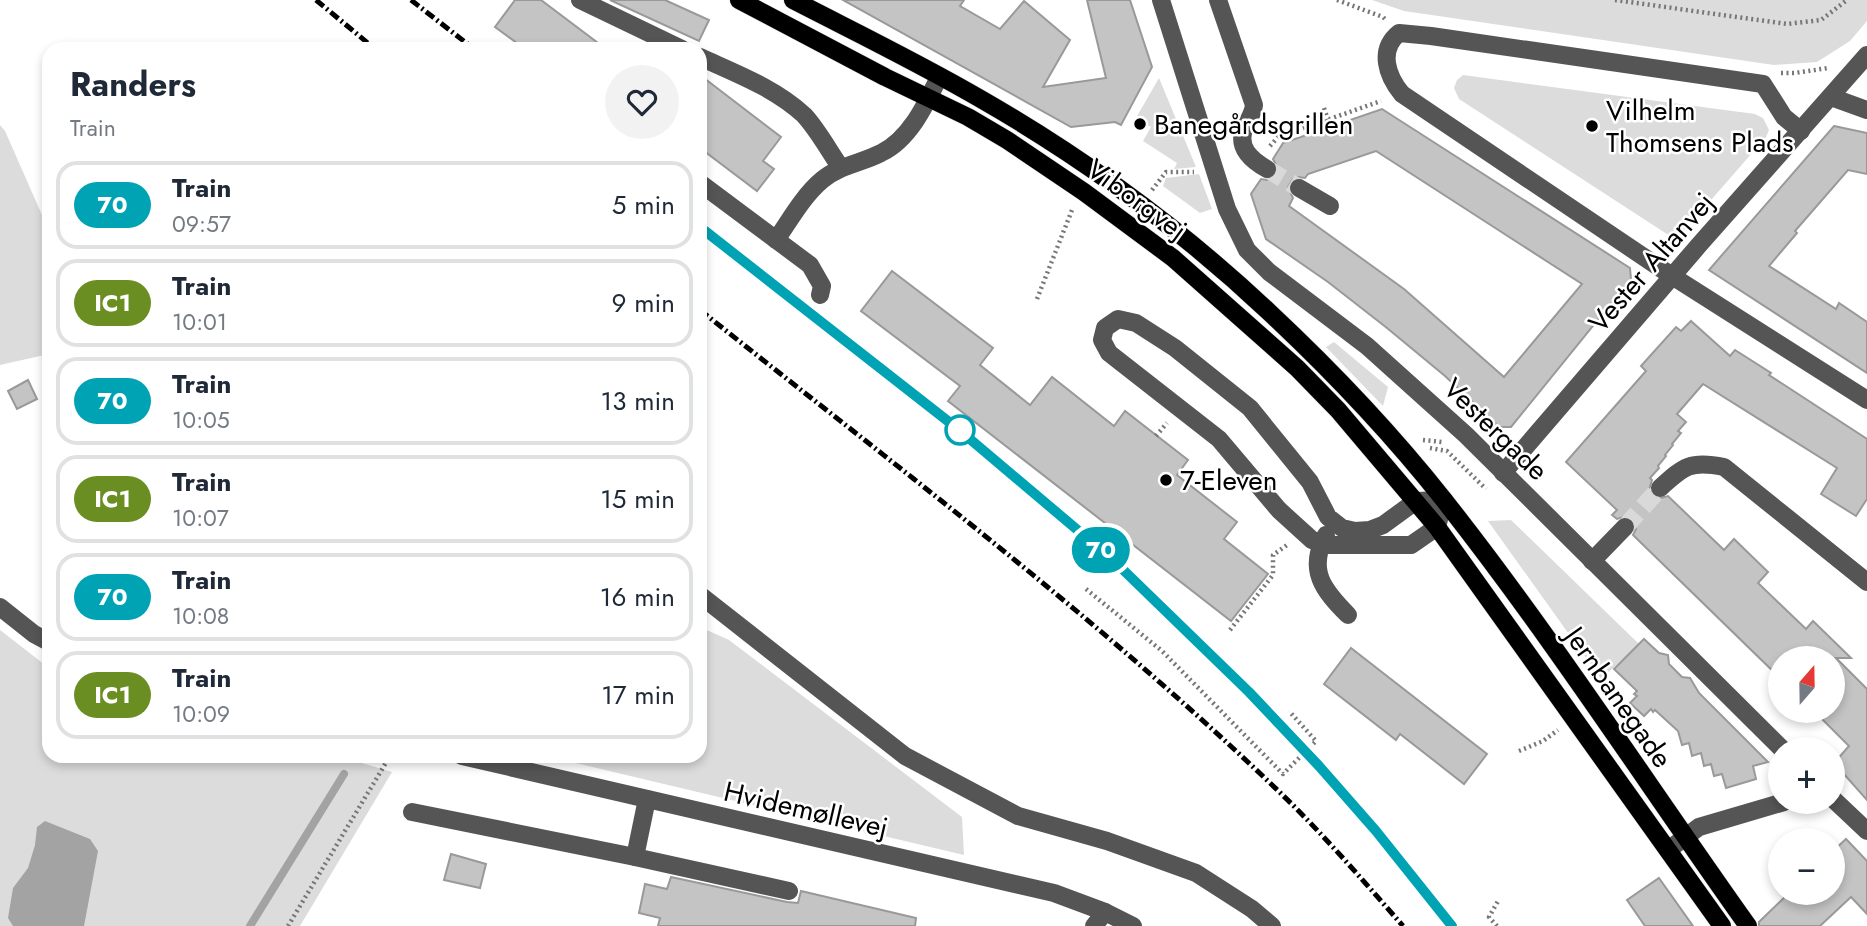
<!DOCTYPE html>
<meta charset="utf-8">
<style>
:root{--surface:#fff;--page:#f2f2f3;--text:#1f2937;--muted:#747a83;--line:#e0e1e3}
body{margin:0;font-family:Jost,sans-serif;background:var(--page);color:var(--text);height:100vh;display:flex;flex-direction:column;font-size:26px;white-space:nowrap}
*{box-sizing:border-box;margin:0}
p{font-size:23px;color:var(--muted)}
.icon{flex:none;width:38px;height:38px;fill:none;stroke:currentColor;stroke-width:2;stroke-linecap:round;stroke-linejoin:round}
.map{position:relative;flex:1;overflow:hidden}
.drawer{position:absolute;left:42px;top:42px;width:665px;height:721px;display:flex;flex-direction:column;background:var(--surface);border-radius:21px;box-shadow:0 4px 10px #0003}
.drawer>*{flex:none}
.badge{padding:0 14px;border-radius:23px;font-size:24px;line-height:46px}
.needle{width:46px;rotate:20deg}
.tools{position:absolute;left:1768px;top:646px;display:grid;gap:14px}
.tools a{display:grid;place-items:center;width:77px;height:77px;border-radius:50%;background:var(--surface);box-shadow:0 4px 10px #0003;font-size:35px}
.map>.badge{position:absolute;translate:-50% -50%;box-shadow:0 0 0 4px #fff}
.round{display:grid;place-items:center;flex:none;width:74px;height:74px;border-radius:37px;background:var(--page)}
.headline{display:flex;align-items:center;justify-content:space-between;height:119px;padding:0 28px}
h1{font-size:33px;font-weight:700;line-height:52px}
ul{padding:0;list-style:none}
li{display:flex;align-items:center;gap:21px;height:88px;margin:0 14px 10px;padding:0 14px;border:4px solid var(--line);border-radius:21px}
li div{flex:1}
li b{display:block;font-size:26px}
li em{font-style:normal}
li .badge{min-width:77px;font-weight:700;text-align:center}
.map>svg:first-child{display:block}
.green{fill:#dcdcdc}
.water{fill:#a3a3a3}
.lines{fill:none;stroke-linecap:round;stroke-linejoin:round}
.stream{stroke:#a3a3a3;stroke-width:8}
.building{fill:#c4c4c4;stroke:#999;stroke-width:2;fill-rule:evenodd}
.minor-tunnel{stroke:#d9d9d9;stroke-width:18;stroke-dasharray:18 9;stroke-linecap:butt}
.major-casing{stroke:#dbdbdb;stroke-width:19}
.path{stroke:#777;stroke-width:4.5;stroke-dasharray:2 3.5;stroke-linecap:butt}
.minor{stroke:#555;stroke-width:18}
.major{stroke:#000;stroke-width:18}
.rail{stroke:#000;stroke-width:5;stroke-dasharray:10 3.5 2 3.5;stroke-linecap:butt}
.line-casing{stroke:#fff;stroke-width:16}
.line{stroke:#00a3b4;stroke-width:10}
.poi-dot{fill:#000;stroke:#fff;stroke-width:2.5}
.stop-dot{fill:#fff;stroke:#00a3b4;stroke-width:3.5}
.labels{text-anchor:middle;stroke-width:5;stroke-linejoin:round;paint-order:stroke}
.poi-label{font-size:28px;fill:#000;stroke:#fff;text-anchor:start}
.street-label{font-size:28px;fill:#000;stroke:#fff}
</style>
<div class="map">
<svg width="1867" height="926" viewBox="0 0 1867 926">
<rect width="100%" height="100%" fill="#fff"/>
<g class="green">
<path d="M1372,0H1867V21L1850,41L1817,62L1774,65L1404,11Z"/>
<path d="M1463,75L1755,114L1763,118L1769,130L1766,137L1684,231L1679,236H1670L1459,99L1454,88L1457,80Z"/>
<path d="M1159,78L1196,167L1174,169L1177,163L1143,141L1151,127L1136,118Z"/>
<path d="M0,125L5,131L49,231V354L0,365Z"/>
<path d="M1199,174L1212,209L1200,213L1163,186L1166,178Z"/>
<path d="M1334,342L1388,387L1383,406L1326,347Z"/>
<path d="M1511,520L1639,644L1601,679L1488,521Z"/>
<path d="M700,627L729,640L962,817L964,855L546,756H700Z"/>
<path d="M0,630L49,668V756H338L392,772L300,926H0Z"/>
</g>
<path class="water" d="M45,821L90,839L98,851L84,926H13L8,918L13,888L28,868L35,845L37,827Z"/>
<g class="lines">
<path class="stream" d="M250,926L344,774"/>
</g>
<g class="building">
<path d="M515,0H541L606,49H525L495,27Z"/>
<path d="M610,0H665L709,20L699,41Z"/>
<path d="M843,0H964L960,6L1000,29L1024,1L1070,40L1043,87L1106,78L1087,0H1130L1152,67L1121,125L1115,122L1071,127Z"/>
<path d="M700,75L781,137L763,161L774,169L757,191L700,148Z"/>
<path d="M1382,109L1630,268L1631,279L1511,427H1499L1445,376L1387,328L1328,282L1266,239L1251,194L1261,179L1267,180L1276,175L1278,169L1273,159L1283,143ZM1376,151L1582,284L1504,377L1404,289L1289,206L1293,198L1288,187L1293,179L1298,177L1305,178L1308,174Z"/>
<path d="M1834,126L1867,133V174L1848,170L1795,231L1797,233L1769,266L1836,309L1839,303L1867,322V373L1709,270Z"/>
<path d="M892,271L993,348L980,365L1030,405L1052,377L1114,426L1125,411L1188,460L1177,475L1237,522L1224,539L1268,574L1231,621L948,401L960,386L861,311Z"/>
<path d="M1691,321L1730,356L1735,350L1771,373L1769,375L1867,439V499L1856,516L1821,494L1837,468L1703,384L1677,414L1686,422L1678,431L1681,433L1672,444L1673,445L1665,455L1666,456L1658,466L1659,468L1650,478L1652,480L1649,490L1651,495L1657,499L1668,496L1724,550L1734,539L1768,572L1758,583L1806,629L1813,621L1851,658H1836L1867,689V800L1834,763L1849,746L1813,710H1832V658H1780V678L1633,535L1636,529L1633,519L1627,516L1617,519L1612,515L1617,510L1566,462L1646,371L1641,366L1676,327L1681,331Z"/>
<path d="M28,380L37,399L17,409L8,391Z"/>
<path d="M1644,639L1659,653L1668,655L1669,664L1682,677L1690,678L1699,693L1768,762L1753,766L1756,779L1726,788L1722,774L1714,776L1711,764L1704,766L1701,753L1692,756L1689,743L1682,745L1678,731L1655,710L1653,712L1651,709L1644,716L1630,703L1637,696L1634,694L1637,691L1614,669Z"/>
<path d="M1351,648L1487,754L1464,784L1400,734L1396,740L1324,684Z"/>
<path d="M1846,839L1867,861V914L1851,897L1820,926H1759V922L1790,892H1832V852Z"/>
<path d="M451,854L486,864L480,888L444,880Z"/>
<path d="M671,877L787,902L798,903L801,891L916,918L915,926H658L660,918L639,913L645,884L667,889Z"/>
<path d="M1659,878L1693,926H1645L1627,900Z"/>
</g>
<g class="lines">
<g class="minor-tunnel">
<path d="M1267,169L1299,188"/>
<path d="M1625,527L1660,488"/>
</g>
<g class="major-casing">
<g id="major">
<path d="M739,0L885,77L968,117L1007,140L1084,192L1173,258L1297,368L1338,410L1437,527L1722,926"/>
<path d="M793,0C855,32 919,63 979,98C1082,157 1182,230 1269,312C1331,370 1391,433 1444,500C1552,637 1647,784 1748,926"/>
</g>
</g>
<g class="path">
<path d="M1337,0L1383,17L1386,20"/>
<path d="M1615,0L1787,24L1821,20L1847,0"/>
<path d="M1781,73H1795L1828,68"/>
<path d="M1324,108L1328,120"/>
<path d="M1270,146L1278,137L1381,101"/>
<path d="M1152,190L1166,172H1194"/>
<path d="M1037,299L1072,210"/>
<path d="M1156,436L1167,423"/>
<path d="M1423,440L1442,442"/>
<path d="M1430,448L1447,451L1486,489"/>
<path d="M1086,589L1162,651L1283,774L1316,741L1289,711"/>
<path d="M1230,630L1273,575V555L1287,545"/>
<path d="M1519,751L1543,741L1558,730"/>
<path d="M288,926L390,756"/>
<path d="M1497,926L1489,917L1498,901"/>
</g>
<g class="minor">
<path d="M580,0L682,49"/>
<path d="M1161,0L1227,209L1247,250L1269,272L1367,346L1466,435L1782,749"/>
<path d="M1218,0L1254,105C1253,114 1249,119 1245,127C1236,147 1251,160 1267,169"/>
<path d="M700,57C735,73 775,88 804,115C818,130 829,151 841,168"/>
<path d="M1831,97L1867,110"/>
<path d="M1801,131L1784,117L1763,84L1431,36L1399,33C1378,50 1387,76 1402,94L1672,276L1867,400"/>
<path d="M700,183L810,265L822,286L820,295"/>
<path d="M1299,188L1330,206"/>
<path d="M776,240C790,220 803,196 822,180C840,165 862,163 881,153C910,139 926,104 939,77"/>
<path d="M1118,319L1136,323L1175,348L1250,408L1310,482L1328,517L1342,528L1355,531L1370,530L1383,525L1416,501L1444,500L1437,527L1411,545H1330L1312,540L1279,510L1219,439L1109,353L1102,340L1105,328Z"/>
<path d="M1503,473L1699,245L1867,55"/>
<path d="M1660,488C1684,466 1691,460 1724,467L1867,582"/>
<path d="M1326,535C1307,570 1323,590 1348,615"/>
<path d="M1592,561L1625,527"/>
<path d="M700,595L905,756L1018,816L1107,841L1196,873L1252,909L1272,926"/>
<path d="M0,607L34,634L49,642"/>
<path d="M462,756L1054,893L1105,912L1133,926"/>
<path d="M1832,798L1867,831"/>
<path d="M412,812L635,857L647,799"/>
<path d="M1668,850L1699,827L1784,802"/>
<path d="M635,857L789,891"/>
<path d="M1094,926L1105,912"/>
</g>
<use href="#major" class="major"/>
<g class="rail">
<path d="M316,0L375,49"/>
<path d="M411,0L474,49"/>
<path d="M700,227C838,335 980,441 1111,558C1236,670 1348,795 1452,926"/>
<path d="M700,310C893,464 1091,612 1270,783C1317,827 1360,877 1403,926"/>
</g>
</g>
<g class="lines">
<g class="line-casing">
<path id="line" d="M700,227L958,429L1113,560L1249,692L1319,766L1376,831L1452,926"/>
</g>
<use href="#line" class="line"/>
</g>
<g class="poi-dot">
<circle cx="1140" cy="124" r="7"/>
<circle cx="1592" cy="126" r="7"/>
<circle cx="1166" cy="480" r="7"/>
</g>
<circle class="stop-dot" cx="960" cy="430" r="14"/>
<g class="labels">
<g class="poi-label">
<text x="1606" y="120">Vilhelm<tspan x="1606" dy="32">Thomsens Plads</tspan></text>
<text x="1154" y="134">Banegårdsgrillen</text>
<text x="1180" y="490">7-Eleven</text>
</g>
<g class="street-label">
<text transform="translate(1137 199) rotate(36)" y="10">Viborgvej</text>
<text transform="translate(1651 262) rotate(-49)" y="10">Vester Altanvej</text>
<text transform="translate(1496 429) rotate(44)" y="10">Vestergade</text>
<text transform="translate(1619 697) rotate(55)" y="10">Jernbanegade</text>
<text transform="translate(806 809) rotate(13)" y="10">Hvidemøllevej</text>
</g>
</g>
</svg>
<div class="tools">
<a><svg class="needle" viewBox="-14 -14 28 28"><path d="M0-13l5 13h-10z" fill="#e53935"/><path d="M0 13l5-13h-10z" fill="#747a83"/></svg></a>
<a>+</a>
<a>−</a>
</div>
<b class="badge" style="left:1101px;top:550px;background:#00a3b4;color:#fff">70</b>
<section class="drawer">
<div class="headline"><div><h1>Randers</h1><p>Train</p></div><a class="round"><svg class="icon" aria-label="heart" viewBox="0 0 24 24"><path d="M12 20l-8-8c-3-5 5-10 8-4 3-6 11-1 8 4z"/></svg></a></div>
<ul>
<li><span class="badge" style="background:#00a3b4;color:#fff">70</span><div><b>Train</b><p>09:57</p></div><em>5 min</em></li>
<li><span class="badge" style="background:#6b8e23;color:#fff">IC1</span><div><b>Train</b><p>10:01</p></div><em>9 min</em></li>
<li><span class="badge" style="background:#00a3b4;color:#fff">70</span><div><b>Train</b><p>10:05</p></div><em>13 min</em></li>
<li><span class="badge" style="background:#6b8e23;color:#fff">IC1</span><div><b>Train</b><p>10:07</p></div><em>15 min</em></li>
<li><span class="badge" style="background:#00a3b4;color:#fff">70</span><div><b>Train</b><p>10:08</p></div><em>16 min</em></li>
<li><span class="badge" style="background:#6b8e23;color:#fff">IC1</span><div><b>Train</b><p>10:09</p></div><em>17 min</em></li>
</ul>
</section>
</div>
